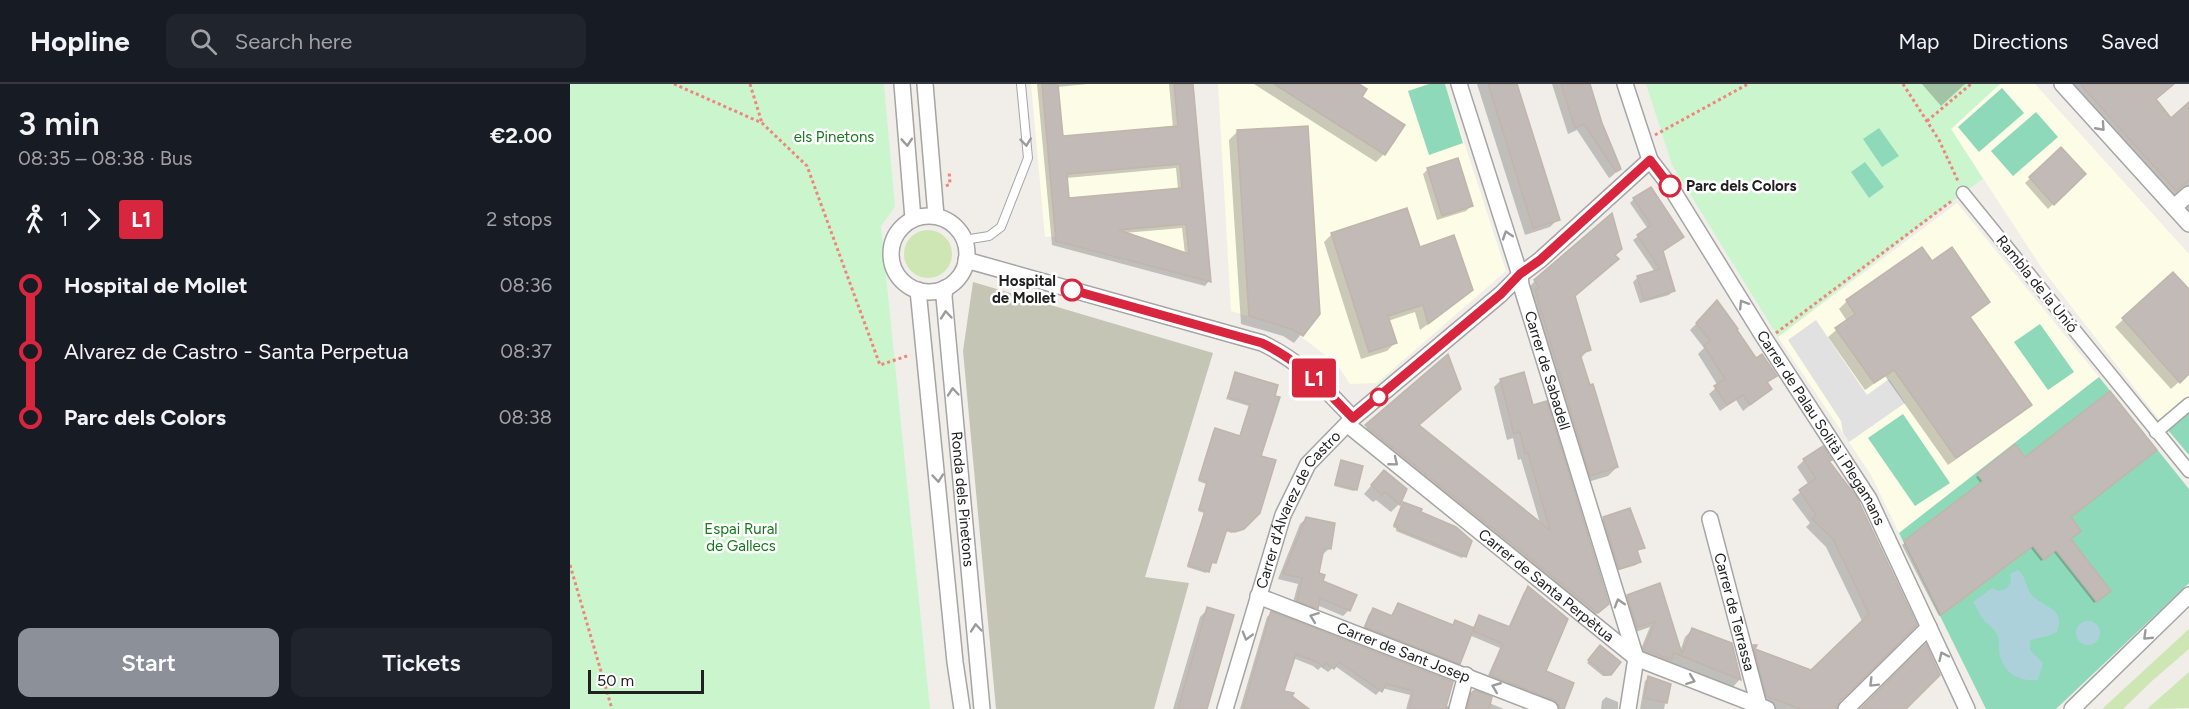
<!DOCTYPE html>
<meta charset="utf-8">
<style>
:root{--surface:#171b24;--page:#20242c;--text:#f1f3f6;--muted:#9ea1a6;--line:#363941;--accent:#8c9099}
body{margin:0;font-family:Figtree,sans-serif;background:var(--page);color:var(--text);height:100vh;display:flex;flex-direction:column;font-size:22px;white-space:nowrap}
*{box-sizing:border-box;margin:0}
p{font-size:20px;color:var(--muted)}
.icon{flex:none;width:33px;height:33px;fill:none;stroke:currentColor;stroke-width:2;stroke-linecap:round;stroke-linejoin:round}
.map{position:relative;flex:1;overflow:hidden}
.side{display:flex;flex-direction:column;background:var(--surface);width:570px}
.side>*{flex:none}
.badge{padding:0 12px;border-radius:4px;font-size:21px;line-height:39px}
.scale{position:absolute;left:18px;bottom:15px;width:116px;box-sizing:border-box;padding-left:6px;border:3px solid #212121;border-top:0;font-size:16px;line-height:21px;white-space:nowrap;color:#212121;-webkit-text-stroke:4px #fff;paint-order:stroke}
.map>.badge{position:absolute;translate:-50% -50%;box-shadow:0 0 0 3px #fff}
.legs{display:flex;align-items:center;gap:9px;height:66px;padding:0 18px;font-size:20px}
.legs p{margin-inline-start:auto}
.head{display:flex;align-items:center;justify-content:space-between;height:102px;padding:0 18px}
h1{font-size:33px;font-weight:600;line-height:45px}
.button{display:flex;gap:12px;margin-top:auto;padding:12px 18px}
.button a{flex:1;height:69px;border-radius:12px;background:var(--accent);color:#fff;font-size:24px;font-weight:600;line-height:69px;text-align:center}
.button a+a{background:var(--page);color:var(--text)}
ul{padding:0 18px;list-style:none}
li{display:flex;align-items:center;gap:21px;height:66px;font-size:22px}
li i{display:grid;place-items:center;width:9px;height:100%;margin:0 8px;background:currentColor}
li i::after{content:'';width:15px;height:15px;margin:-8px;border:4px solid;border-radius:50%;background:var(--surface)}
li p{margin-inline-start:auto}
li:first-child i{background:linear-gradient(#0000 50%,currentColor 0)}
li:last-child i{background:linear-gradient(currentColor 50%,#0000 0)}
header{display:flex;align-items:center;gap:36px;box-sizing:border-box;height:84px;padding:0 30px;background:var(--surface);border-bottom:2px solid var(--line)}
header strong{font-size:28px}
nav{display:flex;gap:33px;margin-inline-start:auto;font-size:21px}
.search{width:420px;height:54px;background:var(--page);display:flex;align-items:center;gap:15px;box-sizing:border-box;padding:0 21px;border-radius:12px;color:var(--muted);font-size:22px}
main{display:flex;flex:1;min-height:0}
.map>svg:first-child{display:block}
.education{fill:#fdfce6}
.construction{fill:#c5c5b5}
.grass{fill:#cee6b4}
.park{fill:#cbf6cd}
.pitch{fill:#8ed9ba}
.parking{fill:#e1e1e1}
.water{fill:#add1da}
.shadow{fill:#0003;fill-rule:evenodd}
.building{fill:#c1bab6;stroke:#c1b5ac;stroke-width:1.5;fill-rule:evenodd}
.lines{fill:none;stroke-linecap:round;stroke-linejoin:round}
.service-casing{stroke:#a5a5a5;stroke-width:10}
.pedestrian-casing{stroke:#a5a5a5;stroke-width:15}
.minor-casing{stroke:#a5a5a5;stroke-width:18}
.path{stroke:#ef857c;stroke-width:3;stroke-dasharray:3 3;stroke-linecap:butt}
.service{stroke:#fff;stroke-width:8}
.pedestrian{stroke:#fff;stroke-width:12}
.minor{stroke:#fff;stroke-width:15}
.oneway{stroke:#9b9b9b}
.line-1-casing{stroke:#fff;stroke-width:14}
.line-1{stroke:#d7263d;stroke-width:9}
.stop-1-dot{fill:#fff;stroke:#d7263d;stroke-width:3}
.labels{text-anchor:middle;stroke-width:5;stroke-linejoin:round;paint-order:stroke}
.park-label{font-size:15px;fill:#15791b;stroke:#fff}
.stop-label{font-size:15px;font-weight:bold;fill:#212121;stroke:#fff;text-anchor:start}
.street-label{font-size:15px;fill:#212121;stroke:#fff}
</style>
<header>
<strong>Hopline</strong>
<div class="search"><svg class="icon" aria-label="search" viewBox="0 0 24 24"><circle cx="10" cy="10" r="6"/><path d="M15 15l6 6"/></svg>Search here</div>
<nav><a>Map</a><a>Directions</a><a>Saved</a></nav>
</header>
<main>
<section class="side">
<div class="head"><div><h1>3 min</h1><p>08:35 – 08:38 · Bus</p></div><b>€2.00</b></div>
<div class="legs"><svg class="icon" aria-label="walk" viewBox="0 0 24 24"><circle cx="13" cy="4" r="2"/><path d="M13 8l-2 6 4 7M11 14l-3 7M7 12l3-4h3l4 4"/></svg>1<svg class="icon" aria-label="forward" viewBox="0 0 24 24"><path d="M9 5l7 7-7 7"/></svg><b class="badge" style="background:#d7263d;color:#fff">L1</b><p>2 stops</p></div>
<ul>
<li><i style="color:#d7263d"></i><b>Hospital de Mollet</b><p>08:36</p></li>
<li><i style="color:#d7263d"></i><span>Alvarez de Castro - Santa Perpetua</span><p>08:37</p></li>
<li><i style="color:#d7263d"></i><b>Parc dels Colors</b><p>08:38</p></li>
</ul>
<div class="button"><a>Start</a><a>Tickets</a></div>
</section>
<div class="map">
<svg width="1619" height="625" viewBox="0 0 1619 625">
<rect width="100%" height="100%" fill="#f1eee9"/>
<g class="education">
<path d="M461,0H623L641,198L486,157V152L475,153Z"/>
<path d="M648,0H875L936,187L807,299L780,300L767,280L721,245L661,227Z"/>
<path d="M1430,0H1465L1619,170V315L1591,338L1473,186L1381,45Z"/>
<path d="M1387,119L1529,293L1329,449L1301,391L1208,253Z"/>
</g>
<path class="construction" d="M403,198L643,269L575,493L619,499L584,625H426L393,267Z"/>
<g class="grass">
<circle cx="358" cy="170" r="24"/>
<path d="M1619,545V565L1583,596L1553,625H1532Z"/>
<path d="M1619,588V624L1577,625Z"/>
</g>
<g class="park">
<path d="M0,0H314L325,123L311,142L360,625H0Z"/>
<path d="M1076,0H1430L1381,45L1413,95L1393,109L1208,253L1102,81Z"/>
</g>
<g class="pitch">
<path d="M859,0H875L893,59L859,71L838,7Z"/>
<path d="M1432,4L1454,29L1409,68L1388,43Z"/>
<path d="M1466,28L1488,53L1443,92L1421,67Z"/>
<path d="M1309,44L1329,72L1312,83L1293,55Z"/>
<path d="M1295,78L1314,103L1299,114L1281,88Z"/>
<path d="M1470,240L1504,288L1478,306L1444,258Z"/>
<path d="M1529,293L1619,405V499L1486,625H1416L1329,449Z"/>
<path d="M1619,327V371L1597,345Z"/>
<path d="M1333,330L1380,399L1345,422L1298,354Z"/>
</g>
<path class="parking" d="M1246,236L1297,311L1319,295L1335,319L1279,358L1273,349L1271,337L1218,256Z"/>
<g class="water">
<path d="M1448,486C1456,492 1455,502 1461,510C1473,525 1496,522 1487,548C1477,554 1469,552 1460,557V566L1473,579L1468,596C1452,598 1436,591 1431,575C1428,568 1430,559 1428,552C1425,545 1420,542 1415,538C1410,532 1407,524 1403,518L1422,504L1429,507L1436,505L1441,498L1440,490Z"/>
<circle cx="1518" cy="549" r="12"/>
</g>
<g class="shadow">
<path d="M467,0H518L487,3L492,54L603,44L599,0H621L639,197L635,202L482,161ZM606,84L608,105L498,115L496,94ZM612,144L615,170L554,149Z"/>
<path d="M684,0H786L790,14L814,70L806,78Z"/>
<path d="M907,0H946L988,135L980,143L955,151Z"/>
<path d="M982,0H1018L1031,39L1049,85L1042,92L1039,94L1007,46L998,50Z"/>
<path d="M1352,0H1395L1371,22Z"/>
<path d="M1486,0H1603L1585,16L1601,36L1619,20V149L1610,139L1616,127L1613,116L1604,113Z"/>
<path d="M667,48L748,229L724,259L713,252L671,240L659,56Z"/>
<path d="M1491,65L1514,90L1478,125L1455,99Z"/>
<path d="M858,85L901,122L896,127L867,136L853,90Z"/>
<path d="M1064,115L1112,153L1092,168L1103,207L1099,211L1070,219L1063,198L1068,193L1085,188L1063,156L1078,145L1060,119Z"/>
<path d="M762,150L849,165L893,214L850,246L845,228L818,237L825,259L817,267L791,275L754,158Z"/>
<path d="M1352,165L1362,179L1419,218L1399,234L1460,321L1452,329L1378,381L1315,292L1295,306L1258,253L1277,237L1269,225L1277,217Z"/>
<path d="M1603,190L1619,208V289L1601,305L1545,243Z"/>
<path d="M965,197L1004,212L1019,265L1010,275L1047,383L1038,392L1011,400L956,206Z"/>
<path d="M1147,219L1186,276L1205,292L1196,299L1200,305L1173,327L1166,316L1150,327L1139,310L1148,302L1128,270L1134,264L1120,246Z"/>
<path d="M878,273L848,341L970,439L951,375L948,376L943,354L937,356L924,303L931,296L1030,527L1020,535L790,349Z"/>
<path d="M666,289L707,302L689,373L677,442L662,449L655,447L635,477L644,480H640L636,489L617,483L634,429L628,427L636,400L628,397L643,347L645,345L669,353L679,322L656,315Z"/>
<path d="M1445,362L1500,433V455L1539,507L1524,519L1483,467L1471,477L1460,463L1369,532L1332,461L1411,400L1406,393Z"/>
<path d="M1234,376L1257,378L1345,541L1268,617L1266,625H1205L1189,619L1176,570L1184,563L1183,566L1241,588L1293,539L1256,463L1236,443L1240,439L1222,415L1239,401L1227,383Z"/>
<path d="M771,378L786,405L784,407L764,402Z"/>
<path d="M806,396L835,405L829,420L821,428L806,416L803,418L794,410Z"/>
<path d="M833,420L849,429L894,472L892,474L826,447L827,445L823,443Z"/>
<path d="M736,435L759,465L753,470H751L747,490L779,526L773,532L747,521L740,530L722,522L728,500L708,495L730,440Z"/>
<path d="M1034,435L1073,463L1066,468L1069,478L1066,481L1046,487L1030,438Z"/>
<path d="M1089,501L1110,568L1115,553L1122,546L1170,595L1163,603L1098,577L1093,582L1068,572L1080,543L1060,550L1050,519L1057,512Z"/>
<path d="M958,504L974,588L992,625H983L916,596L930,564L899,551L888,579L884,583L792,547L799,530L803,526L820,533L828,520L881,542L885,538L902,545L909,533L938,544L954,508Z"/>
<path d="M638,525L635,625H603L630,533Z"/>
<path d="M701,529L881,599L874,625H836L840,611L812,604L806,611L765,582L758,588L751,583L748,586L743,582L723,574L712,608L736,625H670L697,533Z"/>
<path d="M1030,563L1040,590L1037,592H1033L1017,579Z"/>
<path d="M1079,594L1099,601L1094,625H1070L1075,597Z"/>
<path d="M902,610L919,619L934,625H894L898,615Z"/>
<path d="M1036,613L1048,618V625H1031L1032,617Z"/>
</g>
<g class="building">
<path d="M472,0H488L493,52L608,42L604,0H623L641,198L486,157ZM610,80L612,104L499,114L497,90ZM616,140L619,170L549,146Z"/>
<path d="M704,0H789L797,5L792,13L835,41L815,71Z"/>
<path d="M918,0H947L990,136L963,144Z"/>
<path d="M991,0H1020L1032,39L1051,85L1046,88L1014,40L1005,44Z"/>
<path d="M1510,0H1604L1586,15L1601,34L1619,18V96L1606,107Z"/>
<path d="M738,42L750,230L733,252L721,245L679,232L667,46Z"/>
<path d="M1491,63L1516,90L1484,121L1459,93Z"/>
<path d="M888,74L903,122L872,132L857,84Z"/>
<path d="M1081,103L1114,153L1093,167L1105,207L1074,216L1067,192L1090,185L1067,151L1081,141L1063,114Z"/>
<path d="M837,124L850,163L884,151L903,206L858,240L853,221L818,232L827,259L799,268L761,149Z"/>
<path d="M1042,129L1052,165L1045,171L1049,175L1005,212L1021,266L1010,270L1020,301L1023,300L1048,383L1020,392L965,206L969,204L964,196Z"/>
<path d="M1352,163L1362,177L1382,163L1420,218L1400,233L1462,321L1386,374L1324,286L1304,299L1265,244L1285,230L1276,216Z"/>
<path d="M1603,188L1619,205V290L1610,299L1552,234Z"/>
<path d="M1147,216L1168,245L1167,246L1186,274L1192,270L1207,292L1197,298L1202,305L1180,321L1173,311L1157,321L1144,302L1155,295L1134,262L1140,256L1126,239Z"/>
<path d="M878,270L891,305L849,341L980,446L958,369L955,370L950,348L944,350L930,295L954,288L963,321L977,317L1039,520L1028,529L795,341Z"/>
<path d="M665,288L708,301L705,312L710,313L691,372L706,376L690,429L674,445L665,448L657,445L646,479L642,478L639,488L618,481L635,427L629,425L637,398L629,395L645,344L670,352L680,320L658,313Z"/>
<path d="M1540,307L1587,366L1501,433L1511,447L1501,455L1541,507L1527,518L1486,466L1474,476L1463,462L1371,531L1334,457L1413,397L1407,390L1445,360L1455,373Z"/>
<path d="M1253,362L1262,376L1259,377L1287,414L1347,541L1269,618L1267,625H1230L1196,612L1183,561H1187L1185,565L1241,586L1299,530L1263,455L1242,435L1246,431L1229,406L1246,394L1233,375Z"/>
<path d="M771,376L793,382L787,406L765,400Z"/>
<path d="M814,386L837,405L830,421L815,408L812,411L801,401Z"/>
<path d="M833,418L852,425L851,428L886,443L902,457L896,473L827,445L828,442L824,441Z"/>
<path d="M1060,424L1075,464L1067,466L1071,478L1049,485L1033,433Z"/>
<path d="M736,433L765,439L761,465L754,464L749,489L755,491L753,497L787,511L780,527L750,514L748,525L727,517L732,494L713,490Z"/>
<path d="M1090,499L1112,570L1122,544L1162,559L1171,596L1104,569L1101,576L1074,565L1085,538L1067,543L1057,511Z"/>
<path d="M958,502L998,535L976,587L1004,599L994,625H990L988,619L984,616L920,591L933,560L903,547L909,531L940,543Z"/>
<path d="M828,519L883,541L885,536L904,544L890,580L795,543L803,524L822,532Z"/>
<path d="M637,523L664,531L637,625H608Z"/>
<path d="M701,527L883,598L876,623H878V625H839L843,607L816,600L812,608L769,578L764,585L756,579L753,583L747,578L726,570L714,607L724,609L722,612L739,625H673Z"/>
<path d="M1356,560L1370,591L1336,625H1290Z"/>
<path d="M1030,561L1051,578L1041,591H1036L1018,576Z"/>
<path d="M1078,592L1101,600L1097,619L1074,614Z"/>
<path d="M905,606L922,613L919,625H897L901,609Z"/>
</g>
<g class="lines">
<g class="service-casing">
<path id="service" d="M394,156L419,152L431,143L458,74L451,0"/>
</g>
<g class="pedestrian-casing">
<g id="pedestrian">
<path d="M1393,109L1619,387"/>
<path d="M1586,348L1619,320"/>
</g>
</g>
<g class="minor-casing">
<g id="minor">
<path d="M332,0L343,135"/>
<path d="M355,0L366,132"/>
<path id="s1" d="M889,0L950,191L951,201L1066,574L1058,625"/>
<path id="s2" d="M1055,0L1080,76L1100,102L1193,252L1299,415L1397,625"/>
<path d="M1492,0L1619,140"/>
<path d="M1604,123L1619,110"/>
<circle cx="359" cy="170" r="38"/>
<path d="M396,176L692,259C733,279 752,302 783,334"/>
<path id="s3" d="M375,204L374,213L412,625"/>
<path d="M348,206L385,578L392,625"/>
<path id="s4" d="M778,341L1066,574L1197,625"/>
<path id="s5" d="M1140,435L1189,622"/>
<path id="s6" d="M688,512L980,625"/>
<path id="s7" d="M655,625L713,431L738,380L783,334L931,210L950,191L970,176L1080,76"/>
<path d="M887,625L896,591"/>
<path d="M1276,625L1359,543"/>
<path d="M1502,625L1619,511"/>
</g>
</g>
<g class="path">
<path d="M104,0L192,39L237,82L310,281L340,271"/>
<path d="M180,0L192,39"/>
<path d="M1333,0L1369,56L1388,97"/>
<path d="M1357,37L1401,0"/>
<path d="M1085,51L1178,0"/>
<path d="M376,102L380,100L379,87"/>
<path d="M1206,249L1383,116"/>
<path d="M0,481L42,625"/>
</g>
<use href="#service" class="service"/>
<use href="#pedestrian" class="pedestrian"/>
<use href="#minor" class="minor"/>
</g>
<defs><path id="oneway-chevron" d="M-2-3.5L2.5 0L-2 3.5" fill="none" stroke-width="1.6" stroke-linecap="round" stroke-linejoin="round" transform="scale(1.5)"/></defs>
<g class="oneway">
<use href="#oneway-chevron" transform="translate(1531 43) rotate(48)"/>
<use href="#oneway-chevron" transform="translate(337 58) rotate(86)"/>
<use href="#oneway-chevron" transform="translate(456 58) rotate(84)"/>
<use href="#oneway-chevron" transform="translate(937 151) rotate(-108)"/>
<use href="#oneway-chevron" transform="translate(1173 220) rotate(-122)"/>
<use href="#oneway-chevron" transform="translate(376 231) rotate(-95)"/>
<use href="#oneway-chevron" transform="translate(383 308) rotate(-95)"/>
<use href="#oneway-chevron" transform="translate(824 378) rotate(39)"/>
<use href="#oneway-chevron" transform="translate(368 394) rotate(85)"/>
<use href="#oneway-chevron" transform="translate(1049 519) rotate(-107)"/>
<use href="#oneway-chevron" transform="translate(744 533) rotate(-159)"/>
<use href="#oneway-chevron" transform="translate(406 544) rotate(-95)"/>
<use href="#oneway-chevron" transform="translate(677 552) rotate(106)"/>
<use href="#oneway-chevron" transform="translate(1577 552) rotate(136)"/>
<use href="#oneway-chevron" transform="translate(1373 572) rotate(-115)"/>
<use href="#oneway-chevron" transform="translate(1121 596) rotate(21)"/>
<use href="#oneway-chevron" transform="translate(1303 599) rotate(135)"/>
<use href="#oneway-chevron" transform="translate(926 603) rotate(-158)"/>
</g>
<g class="lines">
<g class="line-1-casing">
<path id="line-1" d="M502,206L692,259C733,279 752,303 783,334L931,210L950,190L970,176L1080,76L1100,102"/>
</g>
<use href="#line-1" class="line-1"/>
</g>
<g class="stop-1-dot">
<circle cx="1100" cy="102" r="10"/>
<circle cx="502" cy="206" r="10"/>
<circle cx="809" cy="313" r="8"/>
</g>
<g class="labels">
<g class="park-label">
<text x="264" y="58">els Pinetons</text>
<text x="171" y="450">Espai Rural<tspan x="171" dy="17">de Gallecs</tspan></text>
</g>
<g class="stop-label">
<text x="1116" y="107">Parc dels Colors</text>
<text x="486" y="202" text-anchor="end">Hospital<tspan x="486" dy="17">de Mollet</tspan></text>
</g>
<g class="street-label">
<text transform="translate(1467 200) rotate(51)" y="5">Rambla de la Unió</text>
<text dy="5" stroke="none"><textPath href="#s1" startOffset="300">Carrer de Sabadell</textPath></text>
<text dy="5" stroke="none"><textPath href="#s2" startOffset="398">Carrer de Palau Solità i Plegamans</textPath></text>
<text dy="5" stroke="none"><textPath href="#s3" startOffset="212">Ronda dels Pinetons</textPath></text>
<text dy="5" stroke="none"><textPath href="#s7" startOffset="214">Carrer d'Álvarez de Castro</textPath></text>
<text dy="5" stroke="none"><textPath href="#s4" startOffset="255">Carrer de Santa Perpètua</textPath></text>
<text dy="5" stroke="none"><textPath href="#s5" startOffset="96">Carrer de Terrassa</textPath></text>
<text dy="5" stroke="none"><textPath href="#s6" startOffset="156">Carrer de Sant Josep</textPath></text>
</g>
</g>
</svg>
<div class="scale">50 m</div>
<b class="badge" style="left:744px;top:294px;background:#d7263d;color:#fff">L1</b>
</div>
</main>
